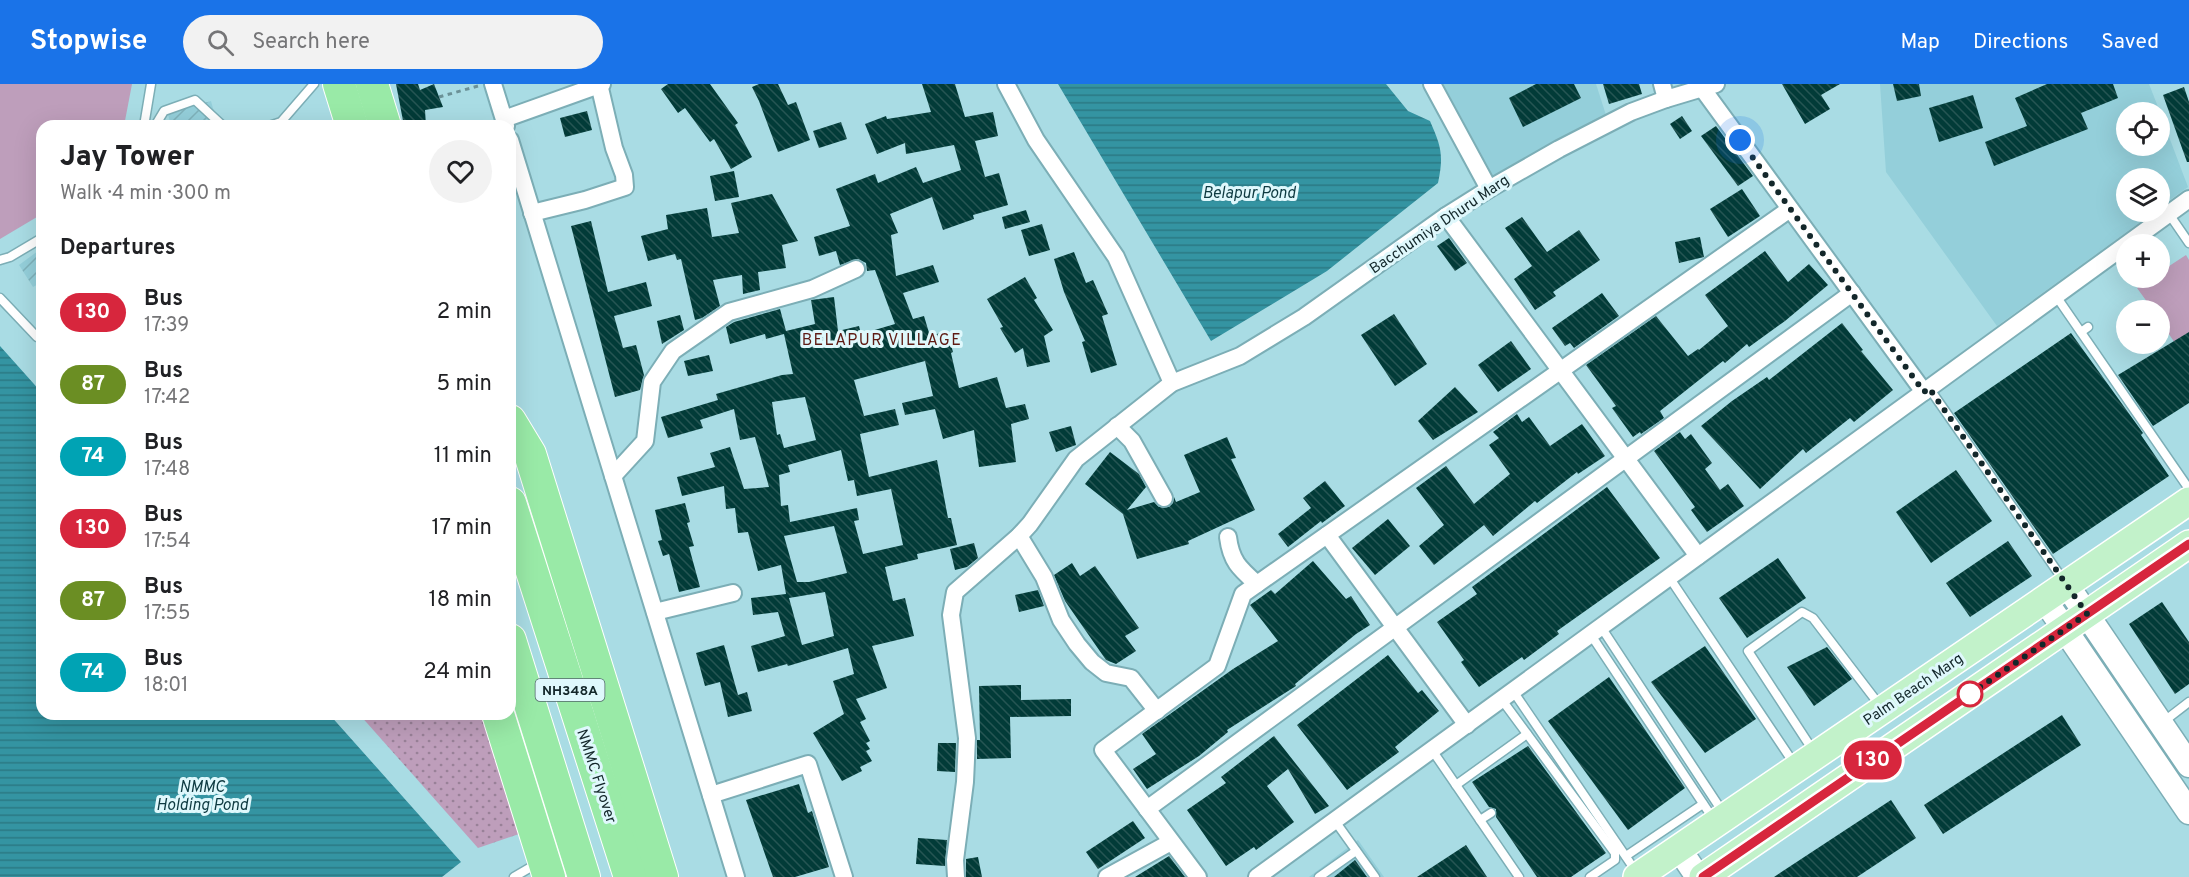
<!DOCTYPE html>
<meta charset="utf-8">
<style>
:root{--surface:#fff;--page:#f2f2f2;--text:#202124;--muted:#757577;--accent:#1a73e8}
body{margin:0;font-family:Overpass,sans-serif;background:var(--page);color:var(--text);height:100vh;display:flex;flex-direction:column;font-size:22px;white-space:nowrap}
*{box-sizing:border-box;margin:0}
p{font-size:20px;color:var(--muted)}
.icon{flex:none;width:33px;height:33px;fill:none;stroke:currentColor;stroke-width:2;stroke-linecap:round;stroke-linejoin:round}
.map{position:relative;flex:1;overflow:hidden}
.drawer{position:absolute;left:36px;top:36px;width:480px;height:600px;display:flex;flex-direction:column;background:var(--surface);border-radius:18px;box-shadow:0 6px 24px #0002}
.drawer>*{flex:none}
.badge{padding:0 12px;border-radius:20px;font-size:21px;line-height:39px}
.buttons{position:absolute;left:2116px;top:18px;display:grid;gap:12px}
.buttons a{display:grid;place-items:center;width:54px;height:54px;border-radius:50%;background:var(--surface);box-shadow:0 6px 24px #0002;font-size:30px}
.you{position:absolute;width:30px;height:30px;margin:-15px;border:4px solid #fff;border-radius:50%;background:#1a73e8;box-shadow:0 0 0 9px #1a73e833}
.map>.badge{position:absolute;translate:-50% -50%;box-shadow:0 0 0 3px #fff}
h2{padding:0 24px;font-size:22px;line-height:54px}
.round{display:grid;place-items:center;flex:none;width:63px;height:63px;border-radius:32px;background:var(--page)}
.summary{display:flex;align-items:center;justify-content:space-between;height:102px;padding:0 24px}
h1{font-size:28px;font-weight:800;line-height:45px}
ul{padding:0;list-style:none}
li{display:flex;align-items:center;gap:18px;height:72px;padding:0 24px}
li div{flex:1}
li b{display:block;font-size:22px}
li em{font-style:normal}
li .badge{min-width:66px;font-weight:700;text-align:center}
header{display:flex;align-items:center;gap:36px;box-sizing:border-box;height:84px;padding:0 30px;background:var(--accent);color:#fff}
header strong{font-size:28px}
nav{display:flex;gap:33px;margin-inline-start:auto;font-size:21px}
.search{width:420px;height:54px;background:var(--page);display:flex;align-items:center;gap:15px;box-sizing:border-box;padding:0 21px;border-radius:33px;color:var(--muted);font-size:22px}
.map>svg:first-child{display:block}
.built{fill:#94cfda}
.industrial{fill:url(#industrial-furrows)}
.grass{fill:url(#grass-dots)}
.green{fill:#be9ebb}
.water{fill:url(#water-rules)}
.building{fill:url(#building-back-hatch);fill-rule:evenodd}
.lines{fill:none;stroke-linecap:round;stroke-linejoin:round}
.lane-casing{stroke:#7caeb6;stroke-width:11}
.street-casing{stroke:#7caeb6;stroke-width:20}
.secondary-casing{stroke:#7caeb6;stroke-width:27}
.primary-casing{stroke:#fff;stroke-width:30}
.highway-casing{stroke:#fff;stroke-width:34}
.path{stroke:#6b9197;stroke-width:3;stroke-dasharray:4.5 4.5;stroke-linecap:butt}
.lane{stroke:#fff;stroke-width:8}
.street{stroke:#fff;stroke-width:16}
.secondary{stroke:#fff;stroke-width:24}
.primary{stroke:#c2f2ca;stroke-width:27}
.highway{stroke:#99eaa7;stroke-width:32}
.line-casing{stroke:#fff;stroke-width:14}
.line{stroke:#d7263d;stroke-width:9}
.walk{stroke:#13272a;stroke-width:6;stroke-dasharray:0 10.8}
.stop-dot{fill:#fff;stroke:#d7263d;stroke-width:3}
.labels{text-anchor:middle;stroke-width:6;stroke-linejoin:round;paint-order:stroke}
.shield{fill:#dff8fc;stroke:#506669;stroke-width:1.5}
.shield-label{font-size:14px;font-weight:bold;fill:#13272a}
.street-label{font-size:15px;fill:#13272a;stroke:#dff8fc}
.water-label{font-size:16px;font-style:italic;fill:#0e3a41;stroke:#dff8fc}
.neighbourhood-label{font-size:16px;letter-spacing:1.5px;fill:#5f1b14;stroke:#dff8fc}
</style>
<header>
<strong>Stopwise</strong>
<div class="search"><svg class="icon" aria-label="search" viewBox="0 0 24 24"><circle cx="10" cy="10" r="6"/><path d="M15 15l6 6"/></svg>Search here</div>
<nav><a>Map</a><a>Directions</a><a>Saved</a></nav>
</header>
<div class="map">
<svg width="2189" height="793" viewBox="0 0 2189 793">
<defs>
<pattern id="industrial-furrows" width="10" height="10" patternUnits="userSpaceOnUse" patternTransform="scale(1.5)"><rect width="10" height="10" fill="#94cfda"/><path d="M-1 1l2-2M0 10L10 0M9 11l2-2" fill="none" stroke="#7fb2bb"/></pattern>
<pattern id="grass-dots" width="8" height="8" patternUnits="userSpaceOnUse" patternTransform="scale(1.5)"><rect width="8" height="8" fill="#be9ebb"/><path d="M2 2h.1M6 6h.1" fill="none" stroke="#998198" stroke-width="1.8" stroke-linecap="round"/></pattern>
<pattern id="water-rules" width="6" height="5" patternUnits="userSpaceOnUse" patternTransform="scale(1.5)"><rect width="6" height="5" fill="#3494a2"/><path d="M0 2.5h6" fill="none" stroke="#2b7984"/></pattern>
<pattern id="building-back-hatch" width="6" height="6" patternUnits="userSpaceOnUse" patternTransform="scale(1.5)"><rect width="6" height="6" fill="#023b38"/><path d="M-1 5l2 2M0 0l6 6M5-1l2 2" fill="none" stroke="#265553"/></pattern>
</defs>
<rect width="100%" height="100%" fill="#a9dce4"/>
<g class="built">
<path d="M1443,0H1596L1606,31L1494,94Z"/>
<path d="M1880,0H2149L2160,28H2127V62H2160V29L2188,103L2160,123V94H2127V128H2154L1997,242L1886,88Z"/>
<path d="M1358,756L1384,793H1309Z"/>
</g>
<g class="industrial">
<path d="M211,17L217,39L209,42H171L168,30Z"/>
<path d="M42,164V198L33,203L19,181Z"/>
</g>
<path class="grass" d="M359,630H482L522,749L478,764Z"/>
<g class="green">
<path d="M0,0H132L124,42H42V130L0,155Z"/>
<path d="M2186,171L2189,176V254L2177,262L2160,237V226H2153L2137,204L2152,194H2160V188Z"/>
</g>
<g class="water">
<path d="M1058,0H1386L1408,27L1430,37C1441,62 1444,71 1438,99L1327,187L1211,257Z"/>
<path d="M0,262L42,309V630H329L461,778L442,793H0Z"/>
</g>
<g class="building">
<path d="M396,0H418L420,6L434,0L443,23L425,26L426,42H404Z"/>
<path d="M668,0H710L738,39L735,41L752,73L731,85L714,55L710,58L685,24L678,29L661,5Z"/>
<path d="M759,0H778L788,21L796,18L810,56L778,68L759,17L752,3Z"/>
<path d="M922,0H955L965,33L993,28L998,52L975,57L985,93L999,89L1008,121L973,131L974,135L943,146L932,113L890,130L898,149L891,151L896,192L933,181L939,198L903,209L913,235L924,232L930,252L947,247L953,268L951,269L959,304L997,293L1006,324L1025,320L1029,335L1011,340L1016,378L979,383L974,346L943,355L935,325L905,331L902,319L933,312L925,277L854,296L864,332L895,325L899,341L860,350L869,393L937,376L948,434H951L957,461L917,470L918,475L885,483L893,517L905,514L914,552L872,562L887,604L856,615L866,635L860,638L870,657L866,659L870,665L866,667L872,677L860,683L862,687L842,697L813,649L844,630L833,597L854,590L848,564L788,582L787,580L758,588L751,562L785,552L778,528L753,531L751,514L786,510L781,481L758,487L748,448L738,449L735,424L726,425L724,402L682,412L677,393L715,383L710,369L730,363L744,405L769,403L755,353L740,356L734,325L700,336L703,344L668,354L661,333L718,316L716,310L782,291L793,290L784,250L766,255L765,250L730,260L726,243L734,238L780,225L786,247L815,240L811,216L834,213L838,247L859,242L861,250L895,240L875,186L867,187L866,179L858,175L840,181L836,167L819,172L814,153L850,142L836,105L875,90L878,99L916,83L923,99L961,86L954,61L906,70L905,59L877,70L865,40L886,32L887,35L931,28ZM805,313L816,356L784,364L780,350L777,351L772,318ZM841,366L848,397L854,396L857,412L891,405L903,461L863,470L854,437L859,436L857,424L790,438L788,421L781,422L779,391L790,388L788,381ZM834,442L847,489L809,498H797L784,452ZM825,508L834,552L802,561L789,514Z"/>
<path d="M1536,0H1574L1581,14L1523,43L1509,14Z"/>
<path d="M1603,0H1639L1642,10L1609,20Z"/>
<path d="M1782,0H1840L1821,11L1830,25L1805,40Z"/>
<path d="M1893,0H1919L1921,12L1897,17Z"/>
<path d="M2047,0H2113L2118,14L2081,29L2088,45L1994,82L1985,58L2027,42L2015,14Z"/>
<path d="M2184,3L2189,18V78H2187L2163,11Z"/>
<path d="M1973,11L1983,44L1939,58L1929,24Z"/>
<path d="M587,27L592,46L565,53L560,34Z"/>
<path d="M1682,32L1692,47L1680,55L1670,40Z"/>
<path d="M841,38L847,55L819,64L813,47Z"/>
<path d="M1716,42L1753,92L1738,102L1701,52Z"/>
<path d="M734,87L739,113L715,117L710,92Z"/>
<path d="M1742,105L1760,132L1728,153L1710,125Z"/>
<path d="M772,110L798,157L782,161L786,184L758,188L760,206L743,210L742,191L713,196L720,222L702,234L695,236L681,175L677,176L675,170L648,177L641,152L668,145L666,131L707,124L712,153L739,149L731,119Z"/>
<path d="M1026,126L1030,138L1005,145L1002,133Z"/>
<path d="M1522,133L1547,168L1579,146L1600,176L1553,208L1556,212L1535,226L1514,195L1532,182L1505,144Z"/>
<path d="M591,137L608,208L646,198L652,222L614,232L623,264L636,261L644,291L640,306L615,313L571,142Z"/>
<path d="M1042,140L1050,166L1029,172L1021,146Z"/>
<path d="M1700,153L1704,173L1679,179L1675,158Z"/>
<path d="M1449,154L1467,179L1455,187L1437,162Z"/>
<path d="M1765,167L1788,198L1809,180L1828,201L1785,237L1749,263L1747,260L1725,279L1723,277L1660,327L1664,334L1641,350L1640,348L1633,353L1612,324L1616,322L1586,281L1656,232L1688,272L1698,265L1699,266L1728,242L1705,211Z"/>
<path d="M1074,168L1086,199L1093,196L1108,230L1102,232L1117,281L1091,289L1082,258L1085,257L1064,208L1054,175Z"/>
<path d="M1025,193L1037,214L1034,216L1053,246L1044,252L1050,278L1027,283L1023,264L1015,269L1000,244L1003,243L987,215Z"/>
<path d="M1602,209L1619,232L1574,264L1570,259L1565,262L1552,244Z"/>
<path d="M1394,230L1427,280L1395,302L1361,251Z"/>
<path d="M680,231L684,246L662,260L657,237Z"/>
<path d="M1842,239L1863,266L1861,267L1893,306L1854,338L1850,334L1806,369L1803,365L1760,405L1701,342L1732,317L1767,293L1769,296Z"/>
<path d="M2189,248V319L2153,342L2118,291Z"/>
<path d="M2071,249L2143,349L2141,351L2169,392L2053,470L1954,329Z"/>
<path d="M1511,257L1531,285L1498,308L1478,281Z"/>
<path d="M709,271L713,287L688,292L684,277Z"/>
<path d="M1455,303L1478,328L1433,356L1418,337Z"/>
<path d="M1517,330L1522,338L1529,333L1550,362L1582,340L1605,372L1578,390L1577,388L1537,419L1535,417L1493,452L1484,441L1434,481L1419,462L1444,441L1416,404L1446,382L1474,420L1510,390L1489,361L1499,354L1493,348Z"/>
<path d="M1071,342L1076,361L1056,368L1049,348Z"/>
<path d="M1680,348L1685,355L1691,350L1712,379L1705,385L1720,406L1728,400L1744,422L1707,448L1691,426L1695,423L1654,367Z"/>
<path d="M1227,353L1236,374L1231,375L1255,426L1188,457L1189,460L1137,475L1123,430L1085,400L1110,368L1139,390L1146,403L1127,426L1154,418L1159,423H1169L1173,419L1174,413L1176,418L1200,408L1184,371Z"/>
<path d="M1956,386L1992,437L1931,479L1896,428Z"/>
<path d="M1325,397L1345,422L1322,439L1321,437L1288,463L1278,450L1311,424L1303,414Z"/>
<path d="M1607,403L1660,474L1557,547L1559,550L1524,576L1522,573L1479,603L1461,578L1464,576L1437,538L1477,510L1472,503Z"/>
<path d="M685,419L690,438L687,439L694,462L689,463L700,503L679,508L669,470L663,472L658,457L662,456L655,426Z"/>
<path d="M1388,435L1410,462L1375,491L1352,464Z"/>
<path d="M2008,457L2032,492L1970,533L1946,499Z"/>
<path d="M974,459L978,474L967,483L955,486L950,465Z"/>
<path d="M1778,474L1806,514L1747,554L1719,514Z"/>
<path d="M1313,477L1346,515L1351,512L1370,541L1356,550L1295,600L1296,602L1227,646L1228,648L1199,672L1147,705L1133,685L1156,670L1142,650L1233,585L1278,557L1250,521L1271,506L1275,510Z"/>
<path d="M1072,479L1080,492L1095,482L1139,544L1125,552L1136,567L1116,580L1106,576L1065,517L1054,491Z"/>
<path d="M1038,506L1044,522L1019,528L1015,511Z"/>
<path d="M2162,518L2189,558V600L2175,610L2129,540Z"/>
<path d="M724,561L738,611L747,608L752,627L728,633L720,598L705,602L696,569Z"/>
<path d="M1705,562L1756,635L1705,669L1651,598Z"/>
<path d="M1827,563L1852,595L1814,622L1787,583Z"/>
<path d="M1388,571L1418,609L1422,606L1439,627L1395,663L1399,668L1347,706L1297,641Z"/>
<path d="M1609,593L1685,704L1628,746L1548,637Z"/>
<path d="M1021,601V616L1071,615V632L1010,633L1011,674L977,675V656H980L979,602Z"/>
<path d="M2062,631L2081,661L1943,750L1924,721Z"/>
<path d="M1274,652L1329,722L1315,730L1288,685L1267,702L1294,738L1256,766L1254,763L1226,782L1187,726L1226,699L1221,693Z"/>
<path d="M938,659H956L955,688L937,687Z"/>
<path d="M1528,662L1606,769L1571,793H1537L1496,733V725L1489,723L1472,698Z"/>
<path d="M799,700L808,729L812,727L829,783L795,793H773L746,716Z"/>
<path d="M1891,716L1916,754L1857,793H1774Z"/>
<path d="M1133,737L1145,754L1098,785L1086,768Z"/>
<path d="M918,754L947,756L945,782L916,780Z"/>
<path d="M1466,761L1487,793H1417Z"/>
<path d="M1169,772L1185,793H1135Z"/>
<path d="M978,773L982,793H966V775Z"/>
<path d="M1355,776L1367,793H1334Z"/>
</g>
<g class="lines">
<g class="lane-casing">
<g id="lane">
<path d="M144,42L151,0"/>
<path d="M155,42L164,27L195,16L223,42"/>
<path d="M269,42L281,38L314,0"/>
<path d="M2169,130L2189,159"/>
<path d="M0,176L10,173L42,154"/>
<path d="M2056,212L2189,405"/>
<path d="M0,214L37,253"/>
<path d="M2081,248L2088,243"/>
<path d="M1929,304L2064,497"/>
<path d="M1669,493L1795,681"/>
<path d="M1601,543L1724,730"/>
<path d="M1591,551L1714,736"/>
<path d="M1513,607L1637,789"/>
<path d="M1502,616L1615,769V776L1590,793"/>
<path d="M2163,638L2189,618"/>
<path d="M1432,666L1519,793"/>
<path d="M1814,668L1748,567L1802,528L1813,534L1881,623"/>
<path d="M1456,701L1527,650"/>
<path d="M1480,736L1491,729"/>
<path d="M1335,737L1375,793"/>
<path d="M1626,772L1703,720"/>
<path d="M514,793L538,779"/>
<path d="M1319,793L1356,767"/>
</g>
</g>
<g class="street-casing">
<g id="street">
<path d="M493,0L506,42"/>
<path d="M1006,0L1036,56L1116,173L1172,299"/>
<path d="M1432,0L1489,105"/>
<path d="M1662,0L1666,15"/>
<path d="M1702,4L1924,308"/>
<path d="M504,35L602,0"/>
<path d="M510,56L736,793"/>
<path d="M532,129L585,116L625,103L624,91L614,64L599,0"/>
<path d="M1446,132L1698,472"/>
<path d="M1117,342L1132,357L1164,414"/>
<path d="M613,392L645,357L652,298L673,267L729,228L812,205L856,185"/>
<path d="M1327,451L1467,641"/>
<path d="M1019,452L1044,493L1061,536L1077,560L1092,578L1106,589L1131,594L1157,627"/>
<path d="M1228,453C1231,477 1239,484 1257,500"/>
<path d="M655,528L733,509"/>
<path d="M711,711L808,680L844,793"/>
<path d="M1147,725L1852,209"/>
<path d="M956,793L955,776L965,698L967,654L951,531L955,508L1019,452L1030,440L1076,375L1172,299L1240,272L1304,233L1446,132L1489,105L1559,65L1631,28L1666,15L1716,0"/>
<path d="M1107,793L1171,758"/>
<path d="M1198,793L1103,666L1217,582L1243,510L1790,125"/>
<path d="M1257,793L2189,115"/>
</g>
</g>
<g class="secondary-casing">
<g id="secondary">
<path d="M2066,500L2189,681"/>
<path d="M2044,515L2189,728"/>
<path d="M1679,765L1698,793"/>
</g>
</g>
<g class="primary-casing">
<g id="primary">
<path d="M1637,793L2189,417"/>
<path d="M1703,793L2189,460"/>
</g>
</g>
<g class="highway-casing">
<g id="highway">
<path d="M339,0L352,42"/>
<path d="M372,0L385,42"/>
<path d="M510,337L530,370L662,793"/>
<path d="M510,419L630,793"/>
<path d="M510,556L584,793"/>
<path d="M498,630L549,793"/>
</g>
</g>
<path class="path" d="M439,13L478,2"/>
<use href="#lane" class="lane"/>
<use href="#street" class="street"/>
<use href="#secondary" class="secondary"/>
<use href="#primary" class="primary"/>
<use href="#highway" class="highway"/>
</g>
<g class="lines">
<g class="line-casing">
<path id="line" d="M1703,793L2189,460"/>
</g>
<use href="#line" class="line"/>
<path class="walk" d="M1740,56L1924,308L1929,304L2087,530L1970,610"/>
</g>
<circle class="stop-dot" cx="1970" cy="610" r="12"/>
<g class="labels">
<rect class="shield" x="535.5" y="595" width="69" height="22" rx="4.5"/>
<g class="shield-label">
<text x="570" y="611">NH348A</text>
</g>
<g class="street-label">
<text transform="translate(1439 140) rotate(-34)" y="5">Bacchumiya Dhuru Marg</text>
<text transform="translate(1913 605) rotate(-34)" y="5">Palm Beach Marg</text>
<text transform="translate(597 692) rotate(72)" y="5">NMMC Flyover</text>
</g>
<g class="water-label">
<text x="1249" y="114">Belapur Pond</text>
<text x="202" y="708">NMMC<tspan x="202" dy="18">Holding Pond</tspan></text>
</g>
<g class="neighbourhood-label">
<text x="882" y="261">BELAPUR VILLAGE</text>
</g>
</g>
</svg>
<div class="buttons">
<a><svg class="icon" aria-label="locate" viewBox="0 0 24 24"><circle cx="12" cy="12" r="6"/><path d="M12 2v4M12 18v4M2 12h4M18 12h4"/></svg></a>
<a><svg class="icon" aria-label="layers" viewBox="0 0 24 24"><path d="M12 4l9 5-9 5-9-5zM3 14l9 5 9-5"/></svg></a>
<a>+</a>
<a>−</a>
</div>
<div class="you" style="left:1740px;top:56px"></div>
<b class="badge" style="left:1873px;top:676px;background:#d7263d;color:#fff">130</b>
<section class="drawer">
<div class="summary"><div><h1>Jay Tower</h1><p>Walk · 4 min · 300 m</p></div><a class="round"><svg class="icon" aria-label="heart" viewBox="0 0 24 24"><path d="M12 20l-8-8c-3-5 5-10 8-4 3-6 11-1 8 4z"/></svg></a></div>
<h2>Departures</h2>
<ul>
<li><span class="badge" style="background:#d7263d;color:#fff">130</span><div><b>Bus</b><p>17:39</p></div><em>2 min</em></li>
<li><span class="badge" style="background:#6b8e23;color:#fff">87</span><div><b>Bus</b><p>17:42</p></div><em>5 min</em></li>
<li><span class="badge" style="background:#00a3b4;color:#fff">74</span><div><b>Bus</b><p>17:48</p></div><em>11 min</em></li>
<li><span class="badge" style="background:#d7263d;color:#fff">130</span><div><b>Bus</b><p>17:54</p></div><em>17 min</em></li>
<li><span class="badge" style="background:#6b8e23;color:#fff">87</span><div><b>Bus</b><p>17:55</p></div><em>18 min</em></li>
<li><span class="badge" style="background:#00a3b4;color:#fff">74</span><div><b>Bus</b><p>18:01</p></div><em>24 min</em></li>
</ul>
</section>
</div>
